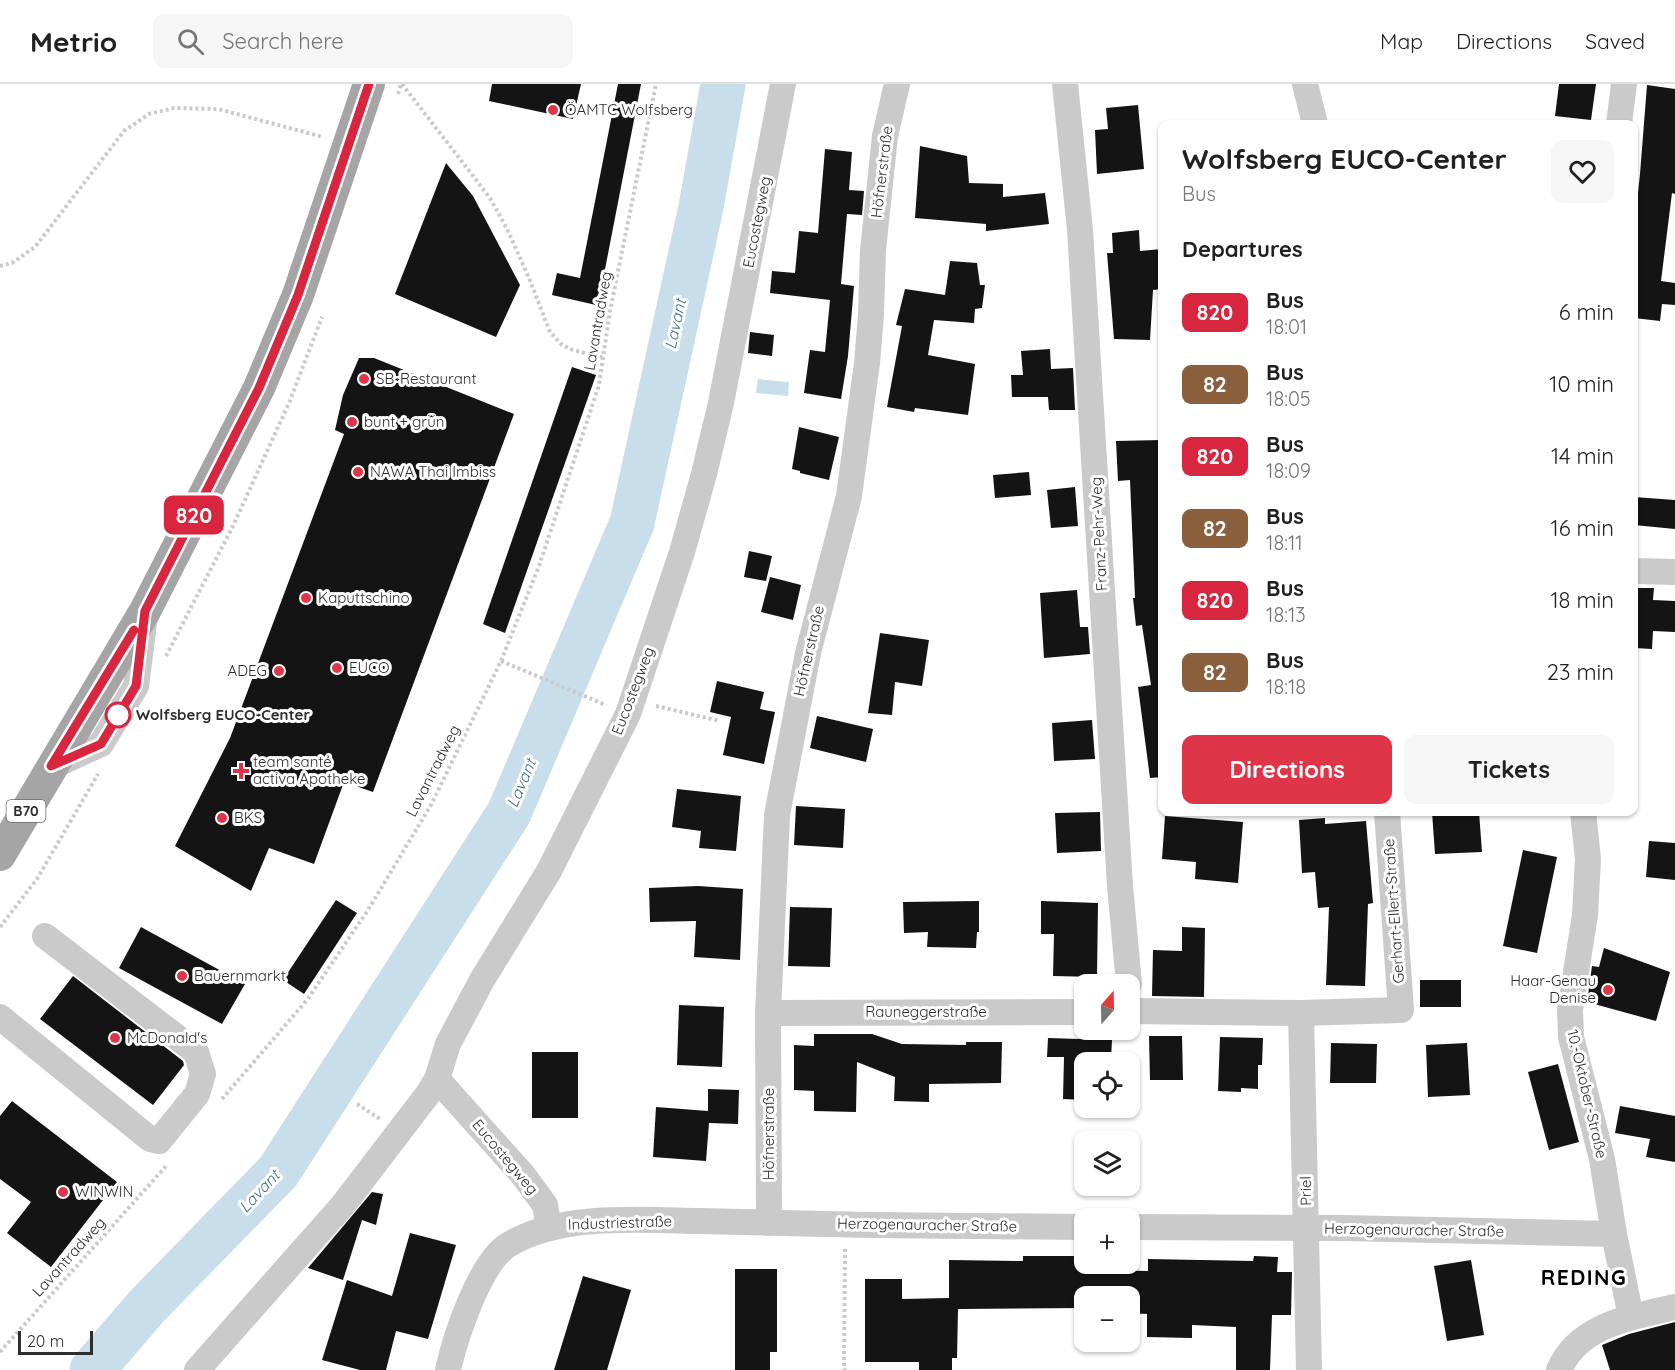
<!DOCTYPE html>
<meta charset="utf-8">
<style>
:root{--surface:#fff;--page:#f6f6f6;--text:#202124;--muted:#757577;--line:#e0e0e0;--accent:#df3548}
body{margin:0;font-family:Quicksand,sans-serif;background:var(--page);color:var(--text);height:100vh;display:flex;flex-direction:column;font-size:22px;white-space:nowrap}
*{box-sizing:border-box;margin:0}
p{font-size:20px;color:var(--muted)}
.icon{flex:none;width:33px;height:33px;fill:none;stroke:currentColor;stroke-width:2;stroke-linecap:round;stroke-linejoin:round}
.map{position:relative;flex:1;overflow:hidden}
.details{position:absolute;left:1158px;top:36px;width:480px;height:696px;display:flex;flex-direction:column;background:var(--surface);border-radius:12px;box-shadow:0 2px 4px #0004}
.details>*{flex:none}
.badge{padding:0 12px;border-radius:9px;font-size:21px;line-height:39px}
.needle{width:39px;rotate:20deg}
.buttons{position:absolute;left:1074px;top:890px;display:grid;gap:12px}
.buttons a{display:grid;place-items:center;width:66px;height:66px;border-radius:12px;background:var(--surface);box-shadow:0 2px 4px #0004;font-size:30px}
.scale{position:absolute;left:18px;bottom:15px;width:75px;box-sizing:border-box;padding-left:6px;border:3px solid #2d2d2d;border-top:0;font-size:16px;line-height:21px;white-space:nowrap;color:#2d2d2d;-webkit-text-stroke:4px #fff;paint-order:stroke}
.map>.badge{position:absolute;translate:-50% -50%;box-shadow:0 0 0 3px #fff}
h2{padding:0 24px;font-size:22px;line-height:54px}
.round{display:grid;place-items:center;flex:none;width:63px;height:63px;border-radius:12px;background:var(--page)}
.head{display:flex;align-items:center;justify-content:space-between;height:102px;padding:0 24px}
h1{font-size:28px;font-weight:700;line-height:45px}
.action{display:flex;gap:12px;margin-top:auto;padding:12px 24px}
.action a{flex:1;height:69px;border-radius:12px;background:var(--accent);color:#fff;font-size:24px;font-weight:700;line-height:69px;text-align:center}
.action a+a{background:var(--page);color:var(--text)}
ul{padding:0;list-style:none}
li{display:flex;align-items:center;gap:18px;height:72px;padding:0 24px}
li div{flex:1}
li b{display:block;font-size:22px}
li em{font-style:normal}
li .badge{min-width:66px;font-weight:700;text-align:center}
header{display:flex;align-items:center;gap:36px;box-sizing:border-box;height:84px;padding:0 30px;background:var(--surface);border-bottom:2px solid var(--line)}
header strong{font-size:28px}
nav{display:flex;gap:33px;margin-inline-start:auto;font-size:21px}
.search{width:420px;height:54px;background:var(--page);display:flex;align-items:center;gap:15px;box-sizing:border-box;padding:0 21px;border-radius:12px;color:var(--muted);font-size:22px}
.map>svg:first-child{display:block}
.water{fill:#c8deea}
.lines{fill:none;stroke-linecap:round;stroke-linejoin:round}
.river{stroke:#c8deea;stroke-width:45}
.building{fill:#141414}
.path{stroke:#cacaca;stroke-width:4;stroke-dasharray:3 3;stroke-linecap:butt}
.minor{stroke:#cacaca;stroke-width:26}
.major{stroke:#a5a5a5;stroke-width:32}
.line-casing{stroke:#fff;stroke-width:14}
.line{stroke:#d7263d;stroke-width:9}
.poi-dot{fill:#df3548;stroke:#fff;stroke-width:2}
.stop-dot{fill:#fff;stroke:#d7263d;stroke-width:3}
.labels{text-anchor:middle;stroke-width:6;stroke-linejoin:round;paint-order:stroke}
.shield{fill:#fff;stroke:#6c6c6c;stroke-width:1.5}
.shield-label{font-size:14px;font-weight:bold;fill:#2d2d2d}
.poi-label{font-size:15px;fill:#2d2d2d;stroke:#fff;text-anchor:start}
.street-label{font-size:15px;fill:#2d2d2d;stroke:#fff}
.stop-label{font-size:15px;font-weight:bold;fill:#2d2d2d;stroke:#fff;text-anchor:start}
.water-label{font-size:16px;font-style:italic;fill:#3f718c;stroke:#fff}
.district-label{font-size:21px;font-weight:bold;letter-spacing:1.5px;fill:#000;stroke:#fff}
</style>
<header>
<strong>Metrio</strong>
<div class="search"><svg class="icon" aria-label="search" viewBox="0 0 24 24"><circle cx="10" cy="10" r="6"/><path d="M15 15l6 6"/></svg>Search here</div>
<nav><a>Map</a><a>Directions</a><a>Saved</a></nav>
</header>
<div class="map">
<svg width="1675" height="1286" viewBox="0 0 1675 1286">
<rect width="100%" height="100%" fill="#fff"/>
<path class="water" d="M758,295L789,298L788,312L756,309Z"/>
<g class="lines">
<path class="river" d="M92,1286L148,1221L278,1088L509,729L632,439L701,123L723,0"/>
</g>
<g class="building">
<path d="M492,0H581L573,35L489,17Z"/>
<path d="M618,0H641L600,211L598,210L596,221L552,211L557,189L580,194Z"/>
<path d="M1559,0H1596L1591,36L1555,32Z"/>
<path d="M1647,1L1675,5V110L1672,109L1661,197L1675,199V221L1662,220L1660,237L1634,234V146L1640,90Z"/>
<path d="M1138,21L1144,85L1097,90L1095,46L1108,45L1106,24Z"/>
<path d="M920,62L967,72L969,99L1003,100V113L1045,109L1049,140L986,147V140L915,134Z"/>
<path d="M825,65L852,68L849,106L864,107L862,131L847,130L841,200L854,202L848,272L841,315L804,309L810,266L825,268L830,216L770,209L772,187L795,189L799,147L818,149Z"/>
<path d="M446,79L473,112L520,201L496,253L395,210Z"/>
<path d="M1139,146L1140,167L1162,165V205L1153,206L1150,256L1114,255L1107,169H1113L1112,149Z"/>
<path d="M950,177L977,179L980,201H985L982,224L975,225L974,239L934,236L928,271L975,280L968,331L915,324L914,328L887,323L902,242L896,241L905,205L945,211Z"/>
<path d="M750,248L774,251L772,272L748,269Z"/>
<path d="M1050,265L1051,285L1073,284L1075,326H1049L1048,313H1012L1011,291H1023L1021,267Z"/>
<path d="M359,274H374L514,330L373,708L344,698L314,780L269,764L251,807L175,762L230,654L344,350L335,346L343,311Z"/>
<path d="M572,283L596,291L505,549L483,540Z"/>
<path d="M799,343L839,353L829,396L800,389V387L792,385Z"/>
<path d="M1162,356V693L1150,694L1138,603L1151,601L1142,541L1136,542L1133,514H1135L1130,396L1118,397L1116,357Z"/>
<path d="M1029,388L1031,411L995,414L993,391Z"/>
<path d="M1075,403L1078,442L1051,444L1047,406Z"/>
<path d="M1634,413L1675,416V445L1634,441Z"/>
<path d="M749,467L772,472L766,497L744,493Z"/>
<path d="M770,493L801,501L793,536L761,528Z"/>
<path d="M1634,504H1654L1653,516L1675,517V548L1653,547L1652,565L1634,564Z"/>
<path d="M1077,506L1080,543H1088L1090,570L1044,574L1040,509Z"/>
<path d="M880,549L929,556L922,602L895,598L892,631L868,629Z"/>
<path d="M717,597L764,608L760,625L775,628L764,680L723,671L731,633L710,628Z"/>
<path d="M817,632L873,645L866,678L810,664Z"/>
<path d="M1092,636L1095,675L1054,677L1052,639Z"/>
<path d="M677,705L741,712L736,767L699,764L701,747L672,743Z"/>
<path d="M796,722L845,725L843,764L794,761Z"/>
<path d="M1100,728L1101,767L1057,769L1055,729Z"/>
<path d="M1432,728H1479L1482,768L1435,770Z"/>
<path d="M1165,732L1243,738L1238,799L1195,795L1196,778L1162,775Z"/>
<path d="M1325,734V740L1366,737L1373,819L1368,820L1365,902L1326,901L1329,823L1318,824L1315,788L1302,789L1299,736Z"/>
<path d="M1649,757L1675,759V796L1646,793Z"/>
<path d="M1523,766L1557,773L1537,869L1503,862Z"/>
<path d="M698,802L743,805L740,876L694,873L696,837L650,838L649,804Z"/>
<path d="M336,816L357,829L304,910L283,896Z"/>
<path d="M979,817V848H977L976,864L927,863L928,848L904,849L903,818Z"/>
<path d="M1041,817L1098,819L1097,893L1053,892L1054,850H1041Z"/>
<path d="M790,823L832,824L830,883L788,882Z"/>
<path d="M141,843L245,900L222,940L119,884Z"/>
<path d="M1182,843L1205,844L1204,913L1152,912L1153,866L1182,867Z"/>
<path d="M1604,864L1670,888L1656,937L1587,918L1592,882L1599,883Z"/>
<path d="M73,892L183,977L184,981L153,1021L40,935Z"/>
<rect x="1420" y="896" width="41" height="27"/>
<path d="M679,921L724,923L722,983L677,981Z"/>
<path d="M814,950H872L902,960L966,961V958H1002L1001,999L929,1000V1018L894,1017L895,993L857,978L856,1028L814,1027V1007L794,1006V961L814,962Z"/>
<path d="M1149,952H1182L1183,996H1150Z"/>
<path d="M1220,953L1263,954L1262,981H1258V1005L1241,1004V1008L1218,1007Z"/>
<path d="M1048,954L1112,956L1111,975L1084,974V1016L1063,1015L1064,973H1047Z"/>
<path d="M1331,959L1377,960L1376,999H1330Z"/>
<path d="M1467,959L1470,1011L1428,1013L1426,961Z"/>
<rect x="532" y="968" width="46" height="66"/>
<path d="M1558,980L1579,1058L1549,1066L1528,988Z"/>
<path d="M708,1005L739,1006L738,1040L709,1039L706,1077L653,1073L656,1023L708,1027Z"/>
<path d="M12,1017L117,1098L51,1183L7,1149L31,1118L0,1095V1032Z"/>
<path d="M1620,1022L1675,1032V1078L1646,1073L1650,1055L1615,1049Z"/>
<path d="M372,1108L383,1110L376,1141L362,1136L343,1196L308,1184Z"/>
<path d="M410,1149L456,1161L428,1255L396,1247L386,1286H360L322,1276L347,1196L392,1212Z"/>
<path d="M1023,1172H1084V1179H1099V1186L1148,1187V1175L1253,1177L1254,1172L1278,1173L1277,1188H1292L1291,1231H1272L1270,1286H1236V1243L1192,1241V1254L1147,1253V1230L1130,1229V1212H1084V1224L958,1225L957,1274H952V1286H919V1278H865V1195H902V1215L949,1214V1176L1023,1177Z"/>
<path d="M1471,1176L1484,1251L1447,1257L1434,1182Z"/>
<path d="M735,1185H777V1268H770V1286H735Z"/>
<path d="M583,1192L631,1206L607,1286H554Z"/>
<path d="M1675,1238V1286H1610L1602,1261L1629,1250Z"/>
</g>
<g class="lines">
<g class="path">
<path d="M402,0L490,114L507,145L529,194L550,248L562,261L573,266L605,274"/>
<path d="M398,10L401,0"/>
<path d="M0,182L12,179L35,163L124,47L149,30L174,24L218,25L323,53"/>
<path d="M166,572L233,442L289,319L322,233"/>
<path d="M501,577L606,621"/>
<path d="M656,622L720,637"/>
<path d="M0,843L37,795L98,690"/>
<path d="M222,1015L307,916L368,826L431,721L501,577L539,482L599,301L610,227L656,0"/>
<path d="M357,1020L380,1035"/>
<path d="M845,1165L844,1285L846,1286"/>
<path d="M0,1268L167,1081"/>
</g>
<g class="minor">
<path d="M1065,0L1080,146L1120,802L1129,900"/>
<path d="M1305,0L1315,40"/>
<path d="M1619,40L1624,0"/>
<path d="M1634,487L1675,488"/>
<path d="M51,683L101,660L136,602L145,531"/>
<path d="M1583,728L1588,775L1585,831L1570,926L1571,953L1602,1075L1614,1150"/>
<path d="M1130,927L1301,929L1401,926L1387,728"/>
<path d="M768,929L1084,928"/>
<path d="M1301,929L1309,1286"/>
<path d="M0,933L150,1055L159,1057L197,1010L203,990L196,968L45,852"/>
<path d="M437,995L523,1091L545,1121L549,1144"/>
<path d="M769,1139L768,929L777,731L808,569L849,412L867,279L871,231L873,166L885,52L897,0"/>
<path d="M1130,1143L1343,1144L1614,1150L1631,1233"/>
<path d="M197,1286L343,1121L428,1010L437,995L448,960L482,896L549,787L628,630L682,468L704,390L721,319L783,0"/>
<path d="M448,1286C455,1254 480,1178 508,1161C560,1129 640,1136 699,1137C741,1138 783,1139 826,1140C912,1142 998,1142 1084,1143"/>
<path d="M1559,1286C1579,1240 1632,1233 1675,1223"/>
</g>
<path class="major" d="M0,771L145,527L259,304L298,211L369,0"/>
</g>
<g class="lines">
<g class="line-casing">
<path id="line" d="M134,546L51,682L101,660L136,602L145,527L259,304L298,211L369,0"/>
</g>
<use href="#line" class="line"/>
</g>
<g class="poi-dot">
<circle cx="553" cy="26" r="6"/>
<circle cx="364" cy="295" r="6"/>
<circle cx="352" cy="338" r="6"/>
<circle cx="358" cy="388" r="6"/>
<circle cx="306" cy="514" r="6"/>
<circle cx="337" cy="584" r="6"/>
<circle cx="279" cy="587" r="6"/>
<path d="M238 678h6v6h6v6h-6v6h-6v-6h-6v-6h6z"/>
<circle cx="222" cy="734" r="6"/>
<circle cx="182" cy="892" r="6"/>
<circle cx="1608" cy="906" r="6"/>
<circle cx="115" cy="954" r="6"/>
<circle cx="63" cy="1108" r="6"/>
</g>
<circle class="stop-dot" cx="118" cy="631" r="12"/>
<g class="labels">
<rect class="shield" x="6.5" y="716" width="39" height="22" rx="4.5"/>
<g class="shield-label">
<text x="26" y="732">B70</text>
</g>
<g class="poi-label">
<text x="565" y="31">ÖAMTC Wolfsberg</text>
<text x="376" y="300">SB-Restaurant</text>
<text x="364" y="343">bunt + grün</text>
<text x="370" y="393">NAWA Thai Imbiss</text>
<text x="318" y="519">Kaputtschino</text>
<text x="349" y="589">EUCO</text>
<text x="267" y="592" text-anchor="end">ADEG</text>
<text x="253" y="683">team santé<tspan x="253" dy="17">activa Apotheke</tspan></text>
<text x="234" y="739">BKS</text>
<text x="194" y="897">Bauernmarkt</text>
<text x="1596" y="902" text-anchor="end">Haar-Genau<tspan x="1596" dy="17">Denise</tspan></text>
<text x="127" y="959">McDonald's</text>
<text x="75" y="1113">WINWIN</text>
</g>
<g class="street-label">
<text transform="translate(882 88) rotate(-83)" y="5">Höfnerstraße</text>
<text transform="translate(757 138) rotate(-79)" y="5">Eucostegweg</text>
<text transform="translate(598 237) rotate(-80)" y="5">Lavantradweg</text>
<text transform="translate(1099 450) rotate(-93)" y="5">Franz-Pehr-Weg</text>
<text transform="translate(809 567) rotate(-77)" y="5">Höfnerstraße</text>
<text transform="translate(633 607) rotate(-69)" y="5">Eucostegweg</text>
<text transform="translate(433 687) rotate(-63)" y="5">Lavantradweg</text>
<text transform="translate(1394 827) rotate(-94)" y="5">Gerhart-Ellert-Straße</text>
<text x="926" y="933">Rauneggerstraße</text>
<text transform="translate(1587 1010) rotate(77)" y="5">10.-Oktober-Straße</text>
<text transform="translate(769 1050) rotate(-90)" y="5">Höfnerstraße</text>
<text transform="translate(505 1073) rotate(50)" y="5">Eucostegweg</text>
<text transform="translate(1306 1107) rotate(-91)" y="5">Priel</text>
<text transform="translate(620 1139) rotate(-2)" y="5">Industriestraße</text>
<text transform="translate(927 1141) rotate(1)" y="5">Herzogenauracher Straße</text>
<text transform="translate(1414 1146) rotate(1)" y="5">Herzogenauracher Straße</text>
<text transform="translate(69 1173) rotate(-48)" y="5">Lavantradweg</text>
</g>
<g class="stop-label">
<text x="136" y="636">Wolfsberg EUCO-Center</text>
</g>
<g class="water-label">
<text transform="translate(675 240) rotate(-78)" y="6">Lavant</text>
<text transform="translate(521 699) rotate(-67)" y="6">Lavant</text>
<text transform="translate(259 1107) rotate(-47)" y="6">Lavant</text>
</g>
<g class="district-label">
<text x="1584" y="1201">REDING</text>
</g>
</g>
</svg>
<div class="buttons">
<a><svg class="needle" viewBox="-14 -14 28 28"><path d="M0-13l5 13h-10z" fill="#e53935"/><path d="M0 13l5-13h-10z" fill="#757577"/></svg></a>
<a><svg class="icon" aria-label="locate" viewBox="0 0 24 24"><circle cx="12" cy="12" r="6"/><path d="M12 2v4M12 18v4M2 12h4M18 12h4"/></svg></a>
<a><svg class="icon" aria-label="layers" viewBox="0 0 24 24"><path d="M12 4l9 5-9 5-9-5zM3 14l9 5 9-5"/></svg></a>
<a>+</a>
<a>−</a>
</div>
<div class="scale">20 m</div>
<b class="badge" style="left:194px;top:431px;background:#d7263d;color:#fff">820</b>
<section class="details">
<div class="head"><div><h1>Wolfsberg EUCO-Center</h1><p>Bus</p></div><a class="round"><svg class="icon" aria-label="heart" viewBox="0 0 24 24"><path d="M12 20l-8-8c-3-5 5-10 8-4 3-6 11-1 8 4z"/></svg></a></div>
<h2>Departures</h2>
<ul>
<li><span class="badge" style="background:#d7263d;color:#fff">820</span><div><b>Bus</b><p>18:01</p></div><em>6 min</em></li>
<li><span class="badge" style="background:#8b5e3c;color:#fff">82</span><div><b>Bus</b><p>18:05</p></div><em>10 min</em></li>
<li><span class="badge" style="background:#d7263d;color:#fff">820</span><div><b>Bus</b><p>18:09</p></div><em>14 min</em></li>
<li><span class="badge" style="background:#8b5e3c;color:#fff">82</span><div><b>Bus</b><p>18:11</p></div><em>16 min</em></li>
<li><span class="badge" style="background:#d7263d;color:#fff">820</span><div><b>Bus</b><p>18:13</p></div><em>18 min</em></li>
<li><span class="badge" style="background:#8b5e3c;color:#fff">82</span><div><b>Bus</b><p>18:18</p></div><em>23 min</em></li>
</ul>
<div class="action"><a>Directions</a><a>Tickets</a></div>
</section>
</div>
